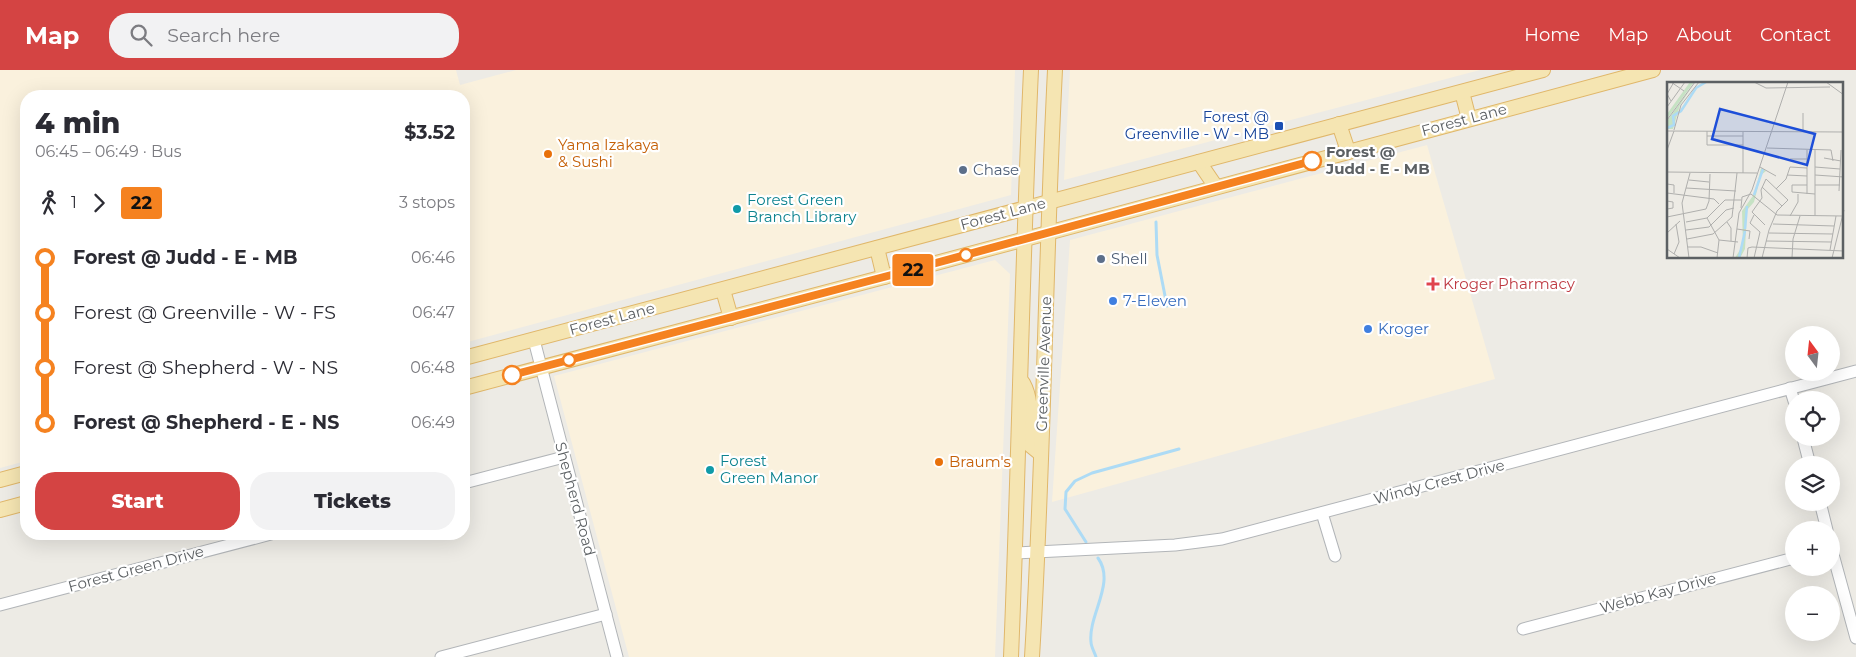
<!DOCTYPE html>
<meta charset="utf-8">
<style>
:root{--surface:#fff;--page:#f2f2f3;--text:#2b2b33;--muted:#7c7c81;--accent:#d44443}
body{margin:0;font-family:Montserrat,sans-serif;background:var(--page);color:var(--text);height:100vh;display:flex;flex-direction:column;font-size:19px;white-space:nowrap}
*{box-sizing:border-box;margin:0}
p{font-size:16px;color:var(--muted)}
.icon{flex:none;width:28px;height:28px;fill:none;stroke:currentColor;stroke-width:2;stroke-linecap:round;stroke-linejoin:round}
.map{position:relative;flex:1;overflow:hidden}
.drawer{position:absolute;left:20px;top:20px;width:450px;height:450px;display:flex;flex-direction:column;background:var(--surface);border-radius:20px;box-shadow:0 5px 20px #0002}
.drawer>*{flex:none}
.badge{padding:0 10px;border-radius:4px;font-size:18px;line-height:32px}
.needle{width:32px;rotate:345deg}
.controls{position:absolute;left:1785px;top:256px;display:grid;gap:10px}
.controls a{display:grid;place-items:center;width:55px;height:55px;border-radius:50%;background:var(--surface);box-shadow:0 5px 20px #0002;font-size:25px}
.map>.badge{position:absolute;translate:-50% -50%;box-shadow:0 0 0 2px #fff}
.legs{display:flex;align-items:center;gap:8px;height:55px;padding:0 15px;font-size:16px}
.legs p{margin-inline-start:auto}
.overview{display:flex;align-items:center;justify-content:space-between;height:85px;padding:0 15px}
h1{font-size:28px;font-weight:800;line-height:38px}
.primary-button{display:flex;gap:10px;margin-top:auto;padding:10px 15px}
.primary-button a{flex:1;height:58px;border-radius:20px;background:var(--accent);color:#fff;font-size:20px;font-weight:800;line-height:58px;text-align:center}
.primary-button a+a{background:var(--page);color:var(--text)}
ul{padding:0 15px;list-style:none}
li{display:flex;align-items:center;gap:18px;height:55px;font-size:19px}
li i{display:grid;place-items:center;width:8px;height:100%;margin:0 6px;background:currentColor}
li i::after{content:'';width:12px;height:12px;margin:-6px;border:4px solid;border-radius:50%;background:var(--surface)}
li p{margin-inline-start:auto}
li:first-child i{background:linear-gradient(#0000 50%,currentColor 0)}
li:last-child i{background:linear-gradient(currentColor 50%,#0000 0)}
header{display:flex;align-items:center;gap:30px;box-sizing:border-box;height:70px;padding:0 25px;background:var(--accent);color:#fff}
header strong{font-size:24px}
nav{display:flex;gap:28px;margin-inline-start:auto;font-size:18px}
.search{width:350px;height:45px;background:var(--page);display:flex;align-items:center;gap:12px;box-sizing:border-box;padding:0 18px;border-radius:20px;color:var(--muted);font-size:19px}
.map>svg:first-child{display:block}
.commercial{fill:#faf1dd}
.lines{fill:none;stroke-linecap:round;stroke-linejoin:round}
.stream{stroke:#addbf5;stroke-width:3}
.minor-casing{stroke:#b2b5b8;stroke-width:13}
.major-casing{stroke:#e0b76a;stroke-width:16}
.minor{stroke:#fff;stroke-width:11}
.major{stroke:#f5e5b2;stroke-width:14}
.line-1-casing{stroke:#fff;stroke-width:11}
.line-1{stroke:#f58220;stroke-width:8}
.transit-dot{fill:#1a4fb4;stroke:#fff;stroke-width:2}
.food-dot{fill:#e8710a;stroke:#fff;stroke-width:2}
.stop-1-dot{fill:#fff;stroke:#f58220;stroke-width:2.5}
.service-dot{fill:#5c6f8a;stroke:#fff;stroke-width:2}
.culture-dot{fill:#0f9aa8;stroke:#fff;stroke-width:2}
.health-dot{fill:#e0444e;stroke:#fff;stroke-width:2}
.shop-dot{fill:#3f7fe0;stroke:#fff;stroke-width:2}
.labels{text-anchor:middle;stroke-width:4.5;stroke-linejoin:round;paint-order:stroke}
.transit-label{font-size:15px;fill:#164399;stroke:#fff;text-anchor:end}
.street-label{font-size:15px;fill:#5c6063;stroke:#fff}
.food-label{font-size:15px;fill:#c56008;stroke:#fff;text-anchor:start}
.stop-label{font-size:15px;font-weight:bold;fill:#5c6063;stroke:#fff;text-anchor:start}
.service-label{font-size:15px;fill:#4e5e75;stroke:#fff;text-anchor:start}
.culture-label{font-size:15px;fill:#0d838f;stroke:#fff;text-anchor:start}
.health-label{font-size:15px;fill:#be3a42;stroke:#fff;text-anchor:start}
.shop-label{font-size:15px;fill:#366cbe;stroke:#fff;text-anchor:start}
.inset-river{fill:none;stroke:#addbf5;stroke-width:2.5}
.inset-road{fill:none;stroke:#afafad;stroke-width:1}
.view{fill:#1d4ed8;fill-opacity:0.15;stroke:#1d4ed8;stroke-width:2.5}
.inset-edge{fill:none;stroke:#5c6063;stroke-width:2.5}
</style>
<header>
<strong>Map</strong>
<div class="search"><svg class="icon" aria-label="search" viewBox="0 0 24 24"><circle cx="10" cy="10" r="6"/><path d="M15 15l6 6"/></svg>Search here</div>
<nav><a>Home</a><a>Map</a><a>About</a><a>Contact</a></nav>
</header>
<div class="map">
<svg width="1856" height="587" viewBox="0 0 1856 587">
<rect width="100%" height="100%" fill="#edebe5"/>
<g class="commercial">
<path d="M0,0H456L460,15L516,0H1015L1011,125L464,273V26H26V391L0,398Z"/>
<path d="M1070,0H1480L1064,110Z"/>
<path d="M1427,75L1495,309L1052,432L1070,170Z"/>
<path d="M995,190L1010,204L995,587H629L554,306Z"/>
</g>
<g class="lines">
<g class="stream">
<path d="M1156,152L1157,185L1167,236"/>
<path d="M1086,472L1065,439L1066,422L1075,411L1092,403L1179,379"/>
<path d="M1096,587C1095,583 1091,577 1091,572C1088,545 1116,513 1098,488"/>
</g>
<g class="minor-casing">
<g id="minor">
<path d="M534,270L617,587"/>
<path d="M1790,318L1794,331"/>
<path d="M1803,368L1810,395"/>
<path d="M464,413L564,387"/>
<path d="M1820,432L1827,460"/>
<path d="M1322,443L1335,486"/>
<path d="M1831,477L1856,568"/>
<path d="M1015,483L1175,475L1222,469L1856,301"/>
<path d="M0,535L271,464"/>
<path d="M1523,559L1794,488"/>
<path d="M441,587L606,544"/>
</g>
</g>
<g class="major-casing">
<g id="major">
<path d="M1462,22L1469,49"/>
<path d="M1339,54L1348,81"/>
<path d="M1199,92L1216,117"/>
<path d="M877,178L884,207"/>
<path d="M723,220L731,248"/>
<path d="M464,288L1543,0"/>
<path d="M1023,313C1034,333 1028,354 1030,375L1041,384"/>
<path d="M464,318L884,207L1653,0"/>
<path d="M0,410L26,403"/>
<path d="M0,440L26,433"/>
<path d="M1011,587C1019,391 1022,196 1031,0"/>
<path d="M1032,587C1044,391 1045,196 1055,0"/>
</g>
</g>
<use href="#minor" class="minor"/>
<use href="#major" class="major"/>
</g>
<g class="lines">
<g class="line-1-casing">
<path id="line-1" d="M512,305L899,203L1312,91"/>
</g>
<use href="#line-1" class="line-1"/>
</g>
<rect class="transit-dot" x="1274" y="51" width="10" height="10" rx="2.5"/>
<g class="food-dot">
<circle cx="548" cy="84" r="5"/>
<circle cx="939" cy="392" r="5"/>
</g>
<g class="stop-1-dot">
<circle cx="1312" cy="91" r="9"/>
<circle cx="966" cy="185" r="6"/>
<circle cx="569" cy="290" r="6"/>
<circle cx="512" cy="305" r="9"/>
</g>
<g class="service-dot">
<circle cx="963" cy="100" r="5"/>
<circle cx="1101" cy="189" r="5"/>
</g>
<g class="culture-dot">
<circle cx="737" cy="139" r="5"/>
<circle cx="710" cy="400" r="5"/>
</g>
<path class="health-dot" d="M1430.5 206.5h5v5h5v5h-5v5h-5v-5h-5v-5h5z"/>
<g class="shop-dot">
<circle cx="1113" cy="231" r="5"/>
<circle cx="1368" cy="259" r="5"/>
</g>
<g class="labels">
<g class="transit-label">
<text x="1269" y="52">Forest @<tspan x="1269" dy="17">Greenville - W - MB</tspan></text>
</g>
<g class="street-label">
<text transform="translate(1464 50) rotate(-15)" y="5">Forest Lane</text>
<text transform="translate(1003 144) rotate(-15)" y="5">Forest Lane</text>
<text transform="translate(612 249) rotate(-15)" y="5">Forest Lane</text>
<text transform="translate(1044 294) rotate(-88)" y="5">Greenville Avenue</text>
<text transform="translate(1439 412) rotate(-15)" y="5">Windy Crest Drive</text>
<text transform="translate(575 429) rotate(75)" y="5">Shepherd Road</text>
<text transform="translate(136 499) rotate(-15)" y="5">Forest Green Drive</text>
<text transform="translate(1658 523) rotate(-15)" y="5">Webb Kay Drive</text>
</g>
<g class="food-label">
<text x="558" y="80">Yama Izakaya<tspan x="558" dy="17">&amp; Sushi</tspan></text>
<text x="949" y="397">Braum's</text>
</g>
<g class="stop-label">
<text x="1326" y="87">Forest @<tspan x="1326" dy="17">Judd - E - MB</tspan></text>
</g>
<g class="service-label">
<text x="973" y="105">Chase</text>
<text x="1111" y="194">Shell</text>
</g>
<g class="culture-label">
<text x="747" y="135">Forest Green<tspan x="747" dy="17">Branch Library</tspan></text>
<text x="720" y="396">Forest<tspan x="720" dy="17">Green Manor</tspan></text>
</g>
<g class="health-label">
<text x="1443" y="219">Kroger Pharmacy</text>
</g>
<g class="shop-label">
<text x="1123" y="236">7-Eleven</text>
<text x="1378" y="264">Kroger</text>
</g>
</g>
<g transform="translate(1667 12)">
<rect width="176" height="176" fill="#edebe5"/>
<path d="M23,0H27L0,37V32ZM28,0L13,23L6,47H0V39ZM94,86L99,89L94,93L87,120L80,128L78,167L73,176H68L76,163L75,129L88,111Z" fill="#c6e2c4"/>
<path class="inset-river" d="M0,46L7,43L6,34L14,29L29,6L39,0M87,113L96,87M78,147L80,124M72,176L78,149"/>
<path class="inset-road" d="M4,0L17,9M87,0L99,6L163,5M159,0L177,13M4,19L0,12L7,0M0,25L18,0M136,31V49M0,38L28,0M7,48L14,23L32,0M0,49L177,50M40,49V63H76M40,54H76M100,66L164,68L166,79M0,68L7,49M157,76L174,79M123,77H140M93,85L109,94M148,85L173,87M0,90L90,91M76,91V50M120,93L140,94M148,93L177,95M22,98L42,100M0,102L7,103V111M140,103H125V110L148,112M148,103H173M95,105L115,124M19,106L69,109M109,107L119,97L123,85L140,86M172,109L174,68M0,111L47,117L52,122M140,112V68M0,119L6,120V126L0,127M74,126L75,115L84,112L110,133L175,134M123,134L131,120V112M148,134V68M0,135L39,127L42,119L43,92M40,136L52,158L50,176M19,140L40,136L58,118H74M60,140L64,146V159M106,142L167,144M98,143L85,130L95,116L94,108L99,97L121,118L110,129L102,148L95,176H102M70,147L83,149L82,157M19,148L42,145L59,128L67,126M0,151L13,139M102,151L166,152M20,157L46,152L65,135L70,91M52,158L71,160M99,159L164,160M21,165H34L51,171M0,167L13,176M163,168L169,134M7,172L12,160L9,142M22,176L15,121L23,91M66,176L72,131L85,108L121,0M80,176L81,166L85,165L177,169M87,176L93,150L83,141L87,133M125,176L126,157L133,134M165,176L177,128"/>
<path class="view" d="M53,27L148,52L140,83L45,57Z"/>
<rect width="176" height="176" class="inset-edge"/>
</g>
</svg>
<div class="controls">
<a><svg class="needle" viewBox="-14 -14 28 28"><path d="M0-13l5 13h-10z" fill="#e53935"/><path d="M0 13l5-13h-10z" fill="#7c7c81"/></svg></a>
<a><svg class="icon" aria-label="locate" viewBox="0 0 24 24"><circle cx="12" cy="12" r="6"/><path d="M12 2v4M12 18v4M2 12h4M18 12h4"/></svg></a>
<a><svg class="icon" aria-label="layers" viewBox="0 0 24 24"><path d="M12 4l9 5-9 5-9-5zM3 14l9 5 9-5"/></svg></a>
<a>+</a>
<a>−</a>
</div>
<b class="badge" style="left:913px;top:200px;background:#f58220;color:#111">22</b>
<section class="drawer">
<div class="overview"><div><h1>4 min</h1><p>06:45 – 06:49 · Bus</p></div><b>$3.52</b></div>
<div class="legs"><svg class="icon" aria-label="walk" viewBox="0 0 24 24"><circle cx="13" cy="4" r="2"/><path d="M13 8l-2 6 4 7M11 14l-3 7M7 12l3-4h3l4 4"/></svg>1<svg class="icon" aria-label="forward" viewBox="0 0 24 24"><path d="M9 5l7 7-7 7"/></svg><b class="badge" style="background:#f58220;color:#111">22</b><p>3 stops</p></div>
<ul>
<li><i style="color:#f58220"></i><b>Forest @ Judd - E - MB</b><p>06:46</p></li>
<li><i style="color:#f58220"></i><span>Forest @ Greenville - W - FS</span><p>06:47</p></li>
<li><i style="color:#f58220"></i><span>Forest @ Shepherd - W - NS</span><p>06:48</p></li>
<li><i style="color:#f58220"></i><b>Forest @ Shepherd - E - NS</b><p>06:49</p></li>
</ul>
<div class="primary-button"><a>Start</a><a>Tickets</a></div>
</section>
</div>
